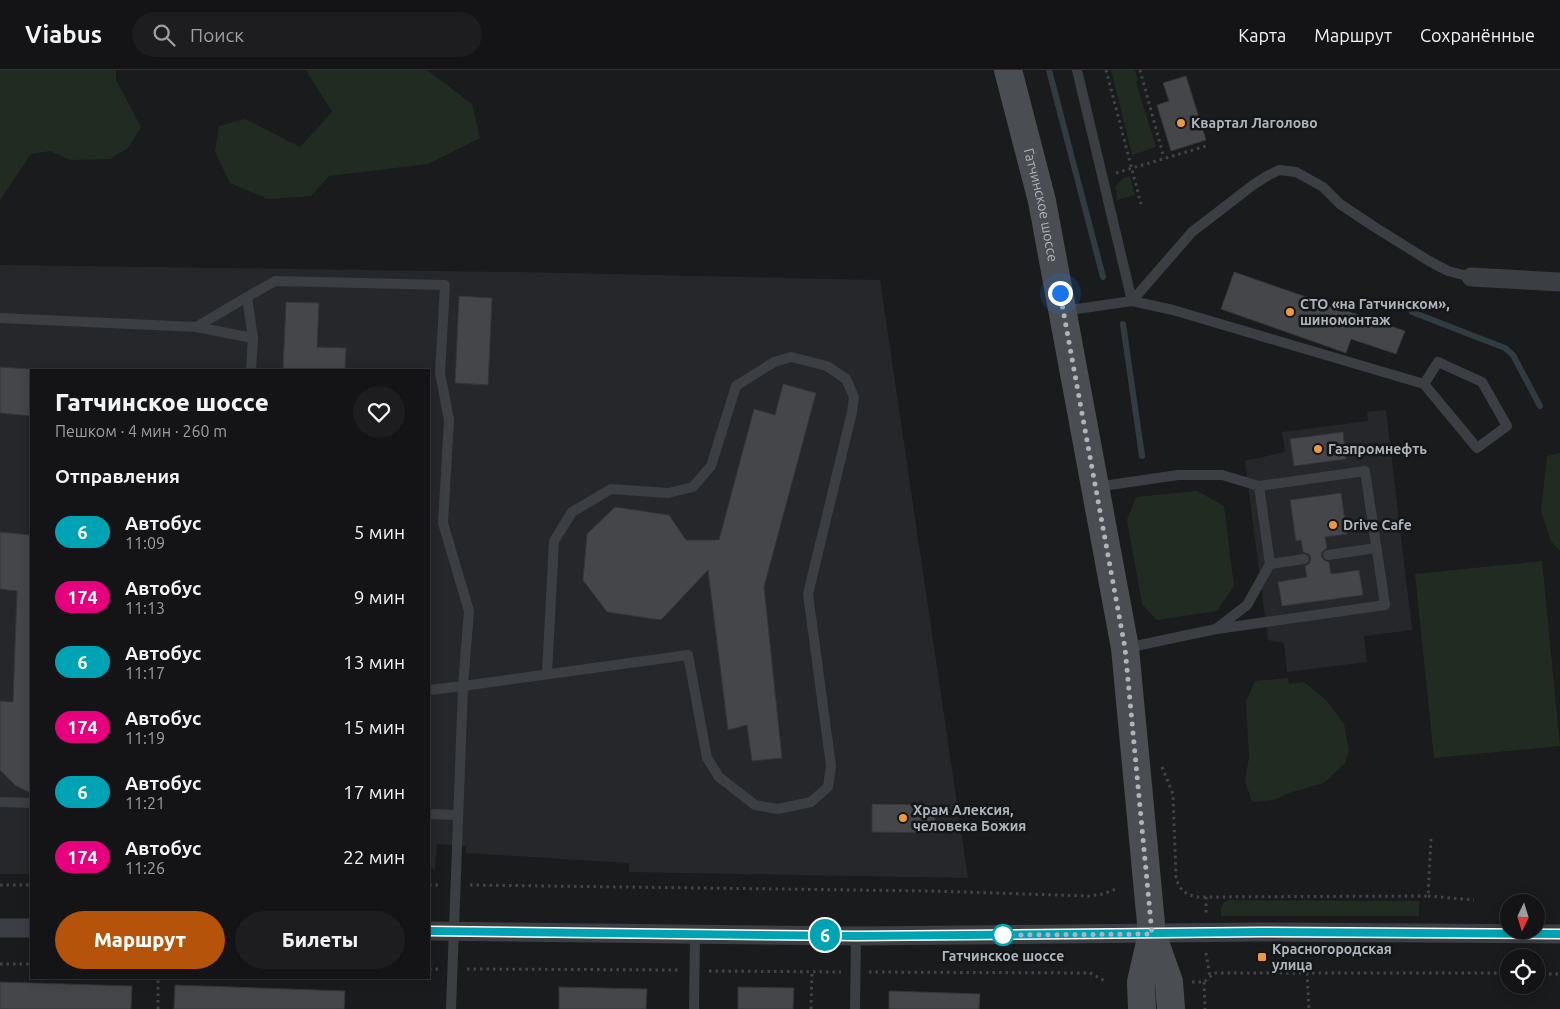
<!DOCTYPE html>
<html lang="ru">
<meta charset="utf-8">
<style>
:root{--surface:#141416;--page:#1d1d1f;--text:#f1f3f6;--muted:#9d9ea1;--line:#333335;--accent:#b45309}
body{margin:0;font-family:Ubuntu,sans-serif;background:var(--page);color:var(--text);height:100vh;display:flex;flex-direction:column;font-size:19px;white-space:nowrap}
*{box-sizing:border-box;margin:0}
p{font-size:16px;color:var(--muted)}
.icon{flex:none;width:28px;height:28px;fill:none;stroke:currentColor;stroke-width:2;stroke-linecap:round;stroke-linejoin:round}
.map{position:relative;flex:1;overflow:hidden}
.sheet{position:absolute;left:30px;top:299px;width:400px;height:610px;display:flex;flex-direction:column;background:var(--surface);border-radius:0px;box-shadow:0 2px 12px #0003,0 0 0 1px var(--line)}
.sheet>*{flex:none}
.badge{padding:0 10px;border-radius:16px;font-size:18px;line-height:32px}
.needle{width:32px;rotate:184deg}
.controls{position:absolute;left:1500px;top:824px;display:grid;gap:10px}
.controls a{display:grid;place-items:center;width:45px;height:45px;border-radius:50%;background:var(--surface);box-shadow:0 2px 12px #0003,0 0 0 1px var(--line);font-size:25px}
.you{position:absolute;width:25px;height:25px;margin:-12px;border:4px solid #fff;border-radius:50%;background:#1a73e8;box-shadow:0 0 0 8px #1a73e833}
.map>.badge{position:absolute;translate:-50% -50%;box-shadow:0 0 0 2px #fff}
h2{padding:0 25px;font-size:19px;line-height:45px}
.round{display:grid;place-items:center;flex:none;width:52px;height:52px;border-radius:26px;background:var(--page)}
.summary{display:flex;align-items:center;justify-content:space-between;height:85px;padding:0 25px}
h1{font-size:24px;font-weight:800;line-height:38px}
.cta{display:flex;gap:10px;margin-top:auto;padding:10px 25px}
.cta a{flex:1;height:58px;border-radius:30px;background:var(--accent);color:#fff;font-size:20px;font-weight:800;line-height:58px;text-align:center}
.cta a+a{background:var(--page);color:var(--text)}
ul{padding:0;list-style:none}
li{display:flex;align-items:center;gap:15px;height:65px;padding:0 25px}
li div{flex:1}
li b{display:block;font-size:19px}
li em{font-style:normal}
li .badge{min-width:55px;font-weight:700;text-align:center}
header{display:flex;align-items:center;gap:30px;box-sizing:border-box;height:70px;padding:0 25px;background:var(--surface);border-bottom:1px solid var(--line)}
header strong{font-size:24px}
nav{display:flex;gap:28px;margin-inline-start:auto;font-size:18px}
.search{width:350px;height:45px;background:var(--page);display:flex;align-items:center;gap:12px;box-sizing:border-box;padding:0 18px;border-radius:28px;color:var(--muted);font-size:19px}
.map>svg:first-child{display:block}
.built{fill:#26272a}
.green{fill:#222b22}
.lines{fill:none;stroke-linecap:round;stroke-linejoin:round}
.stream{stroke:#303c41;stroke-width:6}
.building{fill:#45464a;stroke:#353539}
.path{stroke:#414549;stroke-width:3;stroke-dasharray:2.5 4;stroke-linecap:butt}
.service{stroke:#3b3e42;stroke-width:10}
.minor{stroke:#3b3e42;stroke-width:19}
.secondary{stroke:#4a4d52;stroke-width:28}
.line-casing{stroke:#fff;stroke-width:11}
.line{stroke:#00a3b4;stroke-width:8}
.walk{stroke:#adb4bc;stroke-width:5;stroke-dasharray:0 9}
.poi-dot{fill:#f0983f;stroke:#151618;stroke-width:2}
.stop-dot{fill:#fff;stroke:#00a3b4;stroke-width:2.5}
.labels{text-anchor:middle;stroke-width:5;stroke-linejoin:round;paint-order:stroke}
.poi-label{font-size:14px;font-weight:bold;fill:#adb4bc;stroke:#151618;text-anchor:start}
.street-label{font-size:14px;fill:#adb4bc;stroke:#151618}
.stop-label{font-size:14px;font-weight:bold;fill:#adb4bc;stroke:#151618}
</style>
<header>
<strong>Viabus</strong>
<div class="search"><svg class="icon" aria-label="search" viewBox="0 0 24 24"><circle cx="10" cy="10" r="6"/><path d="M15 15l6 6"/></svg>Поиск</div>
<nav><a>Карта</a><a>Маршрут</a><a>Сохранённые</a></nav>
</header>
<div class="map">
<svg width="1560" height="939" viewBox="0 0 1560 939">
<rect width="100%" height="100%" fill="#1a1b1d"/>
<g class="built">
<path d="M0,195L518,202L880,210L968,808L629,802V793L466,783V776L437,774L435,799L429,798V300H31V804H0Z"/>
<path d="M1386,340L1412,560L1364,566L1367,592L1287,602L1284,573L1268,570L1245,391L1285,382L1282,362L1368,351L1367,342Z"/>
</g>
<g class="green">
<path d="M0,0H116V10L141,57L128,78L110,89L70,90L50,81L31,84L0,130Z"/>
<path d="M306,0H427L472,34L480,68L428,94L329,106L311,126L268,129L230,113L215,82L219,56L245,49L300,77L332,42Z"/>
<path d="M1111,0H1135L1138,10L1136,12L1156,77L1132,85Z"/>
<path d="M1130,106L1135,125L1117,130L1116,116L1123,108Z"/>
<path d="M1560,383V481L1551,471L1541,441L1547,386Z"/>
<path d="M1197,421L1224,436L1234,516L1217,541L1157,550L1142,534L1127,450L1136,427Z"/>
<path d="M1542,491L1560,676L1434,688L1415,504Z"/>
<path d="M1288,608L1289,614L1304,612L1326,630L1344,654L1349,681L1345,693L1324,713L1289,723L1274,730L1252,732L1245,710L1249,688L1246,631L1255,611Z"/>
<path d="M1229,830L1419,831V846H1221V838L1224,832Z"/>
</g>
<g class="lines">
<g class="stream">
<path d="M1049,0L1103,207"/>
<path d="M1412,242L1505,278L1513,285L1540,336"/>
<path d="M1123,254L1142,386"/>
</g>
</g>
<g class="building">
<path d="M1186,6L1206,70L1171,81L1157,35L1169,31L1163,13Z"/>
<path d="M1234,202L1405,261L1396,284L1351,269L1346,283L1221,239Z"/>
<path d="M459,226L492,228L488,315L455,313Z"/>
<path d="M286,232L319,233L317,277L346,278L345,300H283Z"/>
<path d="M0,297L31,299V346L0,343Z"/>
<path d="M783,314L816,323L764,517L782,688L752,691L747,655L728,660L708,500L661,550L607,542L583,510L587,464L615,437L669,445L686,470H719L754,339L775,345Z"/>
<path d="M1343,362L1346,389L1294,396L1290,369Z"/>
<path d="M1341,423L1347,464L1325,467L1327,478L1322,482L1321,486L1325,491L1329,492L1331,504L1359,500L1363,525L1282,536L1278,512L1307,507L1305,496L1309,494L1311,488L1309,484L1303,482L1301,470L1296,471L1290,430Z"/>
<path d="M0,462L31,465V723L16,716L0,700V631L13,632L17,521L0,519Z"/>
<path d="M872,734L935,735V763L872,762Z"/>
<path d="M0,912L132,916L131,939H0Z"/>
<path d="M175,915L345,921L344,939H174Z"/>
<path d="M559,917L647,919L646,939H559Z"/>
<path d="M738,917L794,918L793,939H738Z"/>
<path d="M889,921L980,924L979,939H889Z"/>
</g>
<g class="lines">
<g class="path">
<path d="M1106,0L1141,134"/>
<path d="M1140,0L1164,88"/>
<path d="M1116,103L1206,76"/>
<path d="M1162,697L1173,724L1176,807C1179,820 1185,824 1197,827L1428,826L1431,769"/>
<path d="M0,815H31"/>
<path d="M429,815H441"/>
<path d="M470,815L931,821L1089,826L1103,824L1116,819"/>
<path d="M1428,826L1474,830"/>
<path d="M1206,827V844"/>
<path d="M1206,883L1210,907"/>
<path d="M0,894H31"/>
<path d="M429,899H438"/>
<path d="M467,899L681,900"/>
<path d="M709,901L841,902"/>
<path d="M869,902L1090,903L1107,912"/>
<path d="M1307,903L1309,939"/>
<path d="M1536,904H1560"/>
<path d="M1192,912H1204L1214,903H1509"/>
<path d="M1204,912L1205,939"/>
<path d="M158,939V908"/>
<path d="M811,939L812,901"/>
</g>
<g class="service">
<path d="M1077,0L1132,231L1192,162L1253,115L1267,106L1279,100L1296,102L1323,117L1340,134L1373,156L1429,191L1448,201L1471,207"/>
<path d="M1063,241L1132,231L1173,240L1424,314L1477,378L1507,356L1482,312L1438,292L1424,314"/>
<path d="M0,248L196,257L247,227"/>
<path d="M196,257L253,268"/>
<path d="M251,300L253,268L247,227L275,211L445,215L440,303L449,350L443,453L469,541L463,616L429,620"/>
<path d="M1096,417L1178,405H1222L1259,416L1270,494L1247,535L1216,559L1126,578"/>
<path d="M1328,485L1376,478"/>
<path d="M1270,494L1304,489"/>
<path d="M1217,559L1385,535L1365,401L1259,416"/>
<path d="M0,732L31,733"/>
<path d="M429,744L457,745"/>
<path d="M451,939L463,616L688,585L707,688L719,707L755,735L778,739L811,732L828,717L831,696L808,524L852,342L854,327L846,309L827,296L791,287L774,292L736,316L711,396L693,417L668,423L611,419L572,442L554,471L547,603"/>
<path d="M694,939L695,864"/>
<path d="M855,939L856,866"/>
</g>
<g class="minor">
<path d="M1471,207L1560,212"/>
<path d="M0,858H31"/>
<path d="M429,861L856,866L1261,862L1560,864"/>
</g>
<g class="secondary">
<path id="s1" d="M1008,0L1042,131L1125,578L1152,864L1169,912L1171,939"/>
<path d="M1142,939L1141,912L1152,864"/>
</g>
</g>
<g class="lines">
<g class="line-casing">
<path id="line" d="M429,861L856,866L1261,862L1560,864"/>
</g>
<use href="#line" class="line"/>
<path class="walk" d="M1003,865L1152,864L1125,578L1060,223"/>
</g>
<g class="poi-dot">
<circle cx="1181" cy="53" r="5"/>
<circle cx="1290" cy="242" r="5"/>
<circle cx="1318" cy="379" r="5"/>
<circle cx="1333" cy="455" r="5"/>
<circle cx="903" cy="748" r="5"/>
<rect x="1257" y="882" width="10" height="10" rx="2.5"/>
</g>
<circle class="stop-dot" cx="1003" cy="865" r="10"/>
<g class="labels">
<g class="poi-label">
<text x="1191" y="58">Квартал Лаголово</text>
<text x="1300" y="239">СТО «на Гатчинском»,<tspan x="1300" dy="16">шиномонтаж</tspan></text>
<text x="1328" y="384">Газпромнефть</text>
<text x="1343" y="460">Drive Cafe</text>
<text x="913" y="745">Храм Алексия,<tspan x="913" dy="16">человека Божия</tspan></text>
<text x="1272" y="884">Красногородская<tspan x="1272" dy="16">улица</tspan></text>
</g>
<g class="street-label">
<text dy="5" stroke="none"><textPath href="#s1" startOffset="139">Гатчинское шоссе</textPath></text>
</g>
<g class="stop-label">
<text x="1003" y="891">Гатчинское шоссе</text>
</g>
</g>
</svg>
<div class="controls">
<a><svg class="needle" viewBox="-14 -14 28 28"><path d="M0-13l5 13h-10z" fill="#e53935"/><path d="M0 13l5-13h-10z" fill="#9d9ea1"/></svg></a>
<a><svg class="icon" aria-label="locate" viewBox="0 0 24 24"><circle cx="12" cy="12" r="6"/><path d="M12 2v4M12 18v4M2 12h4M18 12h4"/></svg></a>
</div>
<div class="you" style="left:1060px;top:223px"></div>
<b class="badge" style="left:825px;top:865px;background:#00a3b4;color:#fff">6</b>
<section class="sheet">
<div class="summary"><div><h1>Гатчинское шоссе</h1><p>Пешком · 4 мин · 260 m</p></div><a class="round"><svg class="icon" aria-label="heart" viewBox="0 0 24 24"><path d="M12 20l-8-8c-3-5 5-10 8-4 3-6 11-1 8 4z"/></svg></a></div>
<h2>Отправления</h2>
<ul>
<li><span class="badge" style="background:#00a3b4;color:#fff">6</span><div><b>Автобус</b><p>11:09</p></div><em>5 мин</em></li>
<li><span class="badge" style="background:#e6007e;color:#fff">174</span><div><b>Автобус</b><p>11:13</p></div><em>9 мин</em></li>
<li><span class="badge" style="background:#00a3b4;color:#fff">6</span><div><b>Автобус</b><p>11:17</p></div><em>13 мин</em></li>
<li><span class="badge" style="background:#e6007e;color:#fff">174</span><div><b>Автобус</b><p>11:19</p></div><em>15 мин</em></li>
<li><span class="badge" style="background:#00a3b4;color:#fff">6</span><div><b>Автобус</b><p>11:21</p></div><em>17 мин</em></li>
<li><span class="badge" style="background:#e6007e;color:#fff">174</span><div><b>Автобус</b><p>11:26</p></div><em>22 мин</em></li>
</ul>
<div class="cta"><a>Маршрут</a><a>Билеты</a></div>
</section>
</div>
